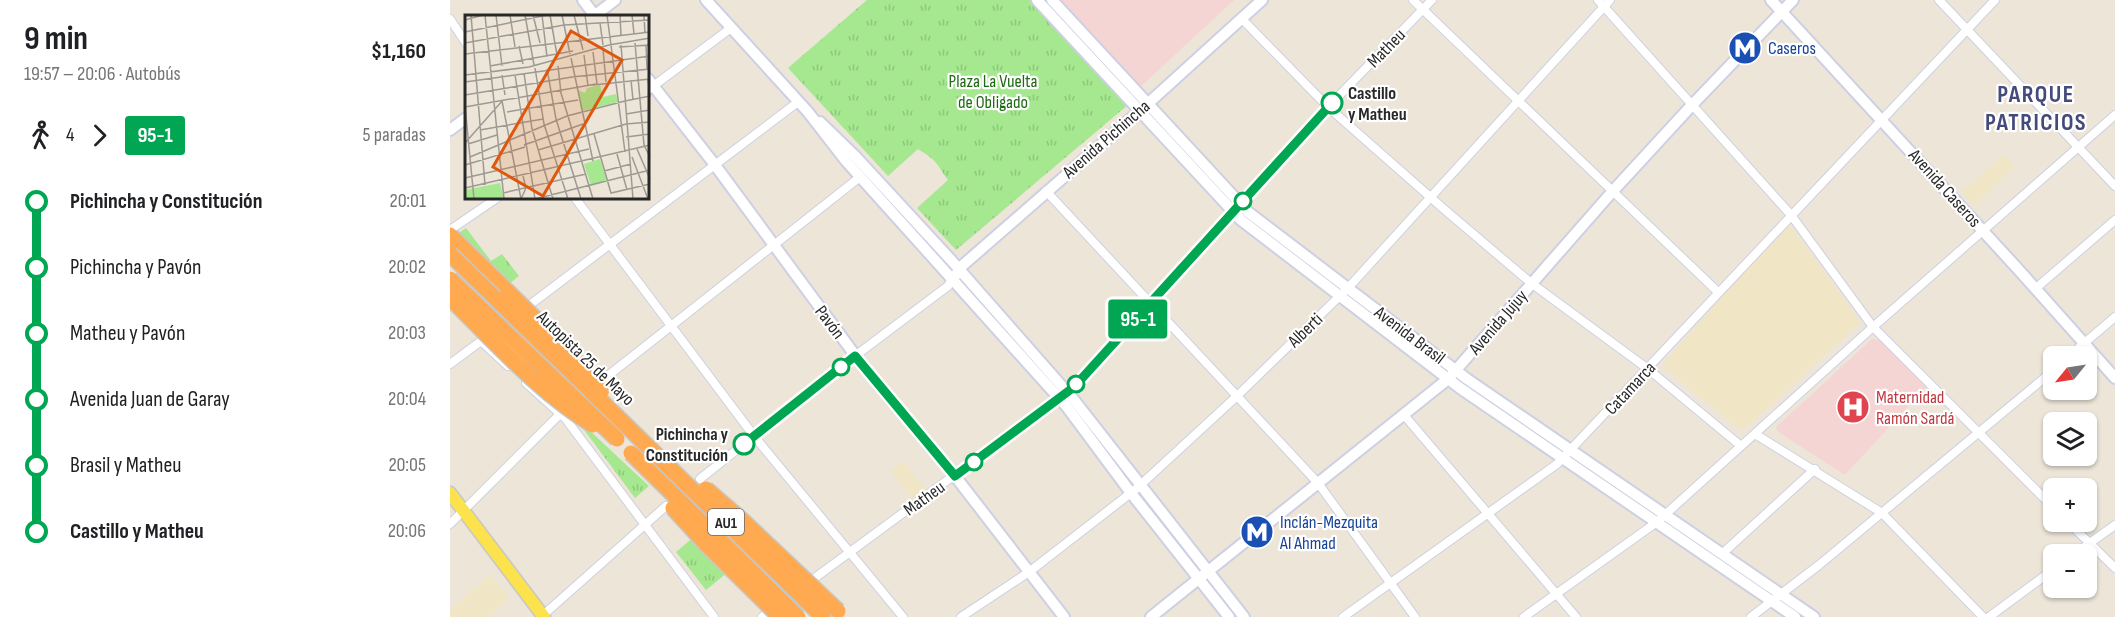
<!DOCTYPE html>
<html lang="es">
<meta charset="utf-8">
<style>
:root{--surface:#fff;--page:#f6f6f6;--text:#202124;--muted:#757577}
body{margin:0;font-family:"Sofia Sans Condensed",sans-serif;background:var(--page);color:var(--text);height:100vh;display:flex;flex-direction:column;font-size:22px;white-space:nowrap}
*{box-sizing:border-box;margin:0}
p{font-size:20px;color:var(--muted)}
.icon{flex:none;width:33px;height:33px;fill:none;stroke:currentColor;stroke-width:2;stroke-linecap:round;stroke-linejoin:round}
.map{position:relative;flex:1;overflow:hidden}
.sheet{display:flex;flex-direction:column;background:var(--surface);width:450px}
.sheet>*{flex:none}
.badge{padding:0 12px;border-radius:4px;font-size:21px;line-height:39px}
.needle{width:39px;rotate:240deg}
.tools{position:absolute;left:1593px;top:346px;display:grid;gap:12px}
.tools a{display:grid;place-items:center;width:54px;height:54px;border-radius:9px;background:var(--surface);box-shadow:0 2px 4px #0004;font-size:30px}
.map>.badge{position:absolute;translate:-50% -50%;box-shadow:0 0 0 3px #fff}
.legs{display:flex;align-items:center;gap:9px;height:66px;padding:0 24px;font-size:20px}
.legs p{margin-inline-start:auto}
.head{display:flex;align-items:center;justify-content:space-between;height:102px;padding:0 24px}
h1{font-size:33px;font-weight:700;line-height:45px}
ul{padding:0 24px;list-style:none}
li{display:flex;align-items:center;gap:21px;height:66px;font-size:22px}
li i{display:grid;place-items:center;width:9px;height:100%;margin:0 8px;background:currentColor}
li i::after{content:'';width:15px;height:15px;margin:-8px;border:4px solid;border-radius:50%;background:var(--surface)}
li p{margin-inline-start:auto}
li:first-child i{background:linear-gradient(#0000 50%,currentColor 0)}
li:last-child i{background:linear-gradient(currentColor 50%,#0000 0)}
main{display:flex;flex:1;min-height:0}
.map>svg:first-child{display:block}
.education{fill:#f0e5c5}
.medical{fill:#f4d5d4}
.grass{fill:url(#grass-tufts)}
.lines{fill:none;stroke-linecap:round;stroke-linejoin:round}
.minor-casing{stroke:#cdd0e3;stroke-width:10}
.tertiary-casing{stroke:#cdd0e3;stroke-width:14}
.secondary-casing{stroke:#cdd0e3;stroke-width:14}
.primary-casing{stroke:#c7c7c7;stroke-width:15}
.motorway-casing{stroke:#c7c7c7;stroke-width:18}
.minor{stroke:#fff;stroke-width:8}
.tertiary{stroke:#fff;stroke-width:10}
.secondary{stroke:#fff;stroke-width:10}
.primary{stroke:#fce24d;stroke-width:12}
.motorway{stroke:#ffaa50;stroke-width:15}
.motorway-bridge-casing{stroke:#c7c7c7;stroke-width:18;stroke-linecap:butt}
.motorway-bridge{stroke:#ffaa50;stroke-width:15}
.line-1-casing{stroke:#fff;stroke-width:14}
.line-1{stroke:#00a651;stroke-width:9}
.stop-1-dot{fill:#fff;stroke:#00a651;stroke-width:3}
.labels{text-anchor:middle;stroke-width:4.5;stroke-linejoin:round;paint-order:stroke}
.shield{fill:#fff;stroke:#686868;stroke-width:1.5}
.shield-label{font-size:16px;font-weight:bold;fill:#282828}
.street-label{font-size:18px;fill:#282828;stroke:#fff}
.transit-label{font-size:18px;fill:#164399;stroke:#fff;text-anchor:start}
.park-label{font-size:18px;fill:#1e6a13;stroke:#fff}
.stop-label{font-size:18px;font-weight:bold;fill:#282828;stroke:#fff;text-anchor:start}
.health-label{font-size:18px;fill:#be3a42;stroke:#fff;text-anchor:start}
.district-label{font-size:24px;font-weight:bold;letter-spacing:1.5px;fill:#454a7c;stroke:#fff}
.inset-road{fill:none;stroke:#9e9992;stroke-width:1.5}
.view{fill:#de570d;fill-opacity:0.15;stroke:#de570d;stroke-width:3}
.inset-edge{fill:none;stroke:#282828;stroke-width:3}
</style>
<main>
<section class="sheet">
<div class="head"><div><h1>9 min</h1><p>19:57 – 20:06 · Autobús</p></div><b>$1,160</b></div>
<div class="legs"><svg class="icon" aria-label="walk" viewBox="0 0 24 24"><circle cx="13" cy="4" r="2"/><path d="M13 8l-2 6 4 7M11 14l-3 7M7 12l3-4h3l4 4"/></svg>4<svg class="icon" aria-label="forward" viewBox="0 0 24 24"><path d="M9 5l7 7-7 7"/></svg><b class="badge" style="background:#00a651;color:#fff">95-1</b><p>5 paradas</p></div>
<ul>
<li><i style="color:#00a651"></i><b>Pichincha y Constitución</b><p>20:01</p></li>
<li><i style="color:#00a651"></i><span>Pichincha y Pavón</span><p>20:02</p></li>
<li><i style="color:#00a651"></i><span>Matheu y Pavón</span><p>20:03</p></li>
<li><i style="color:#00a651"></i><span>Avenida Juan de Garay</span><p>20:04</p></li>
<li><i style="color:#00a651"></i><span>Brasil y Matheu</span><p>20:05</p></li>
<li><i style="color:#00a651"></i><b>Castillo y Matheu</b><p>20:06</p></li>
</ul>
</section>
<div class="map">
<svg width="1665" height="617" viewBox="0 0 1665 617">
<defs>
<pattern id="grass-tufts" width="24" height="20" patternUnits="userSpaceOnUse" patternTransform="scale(1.5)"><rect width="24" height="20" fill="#a6e88f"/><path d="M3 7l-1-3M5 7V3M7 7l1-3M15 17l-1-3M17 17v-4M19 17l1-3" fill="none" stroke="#8fc77b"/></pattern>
</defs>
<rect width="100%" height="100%" fill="#ece5d8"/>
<g class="education">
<path d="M1554,154L1565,166L1524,205L1512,192Z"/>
<path d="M1336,224L1340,225L1409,320V324L1294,429L1290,430L1215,368L1214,363Z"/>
<path d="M453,461L475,488L462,499L440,471Z"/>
<path d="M40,574L59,599L39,617H0V611Z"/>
</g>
<g class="medical">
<path d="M610,0H784L690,87Z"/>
<path d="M1422,339L1430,340L1477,386L1395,475L1327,431L1326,427Z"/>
</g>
<g class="grass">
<path d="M417,0H580L679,104L506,250L467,208L498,180C492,173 489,164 481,158C477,154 473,153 468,149L438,176L338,68Z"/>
<path d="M16,228L41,261L52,254L69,276L59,284L7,234Z"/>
<path d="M123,415L199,486L185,498Z"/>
<path d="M245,536L278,572L256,590L226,552Z"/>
</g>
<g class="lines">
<g class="minor-casing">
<g id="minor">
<path d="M963,0L1268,292"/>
<path d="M1148,0L1341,215L1423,327L1604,508"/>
<path d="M1489,0L1665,186"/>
<path d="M0,19L16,43"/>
<path d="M792,19L878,107L995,210L1081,283L1198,369L1291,446"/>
<path d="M198,90L281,28"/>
<path d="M596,191L868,483L965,617"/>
<path d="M125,198L304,436L453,617"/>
<path d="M0,230L47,198"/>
<path d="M1585,289L1665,220"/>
<path d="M77,307L348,102"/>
<path d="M1618,357L1665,317"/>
<path d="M0,364L31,341L58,366"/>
<path d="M150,382L410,177"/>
<path d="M76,383L115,418L264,617"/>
<path d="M954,415L1126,617"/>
<path d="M1305,434L1432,513L1533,617"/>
<path d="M250,479L405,356L498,286L502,279"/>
<path d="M1618,522L1665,568"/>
<path d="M0,524L113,411"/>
<path d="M1273,553L1365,469"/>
<path d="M1623,555L1665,525"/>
<path d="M362,580L624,387L878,107L982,0"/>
<path d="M91,617L216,506"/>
<path d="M312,617L320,611"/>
<path d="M511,617L579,572L686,489L786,397L898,288L1160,0"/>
<path d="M893,617L1107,464L1545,0"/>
<path d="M1074,617L1207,522L1423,327L1665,115"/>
<path d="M1301,617L1369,565L1604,370"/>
<path d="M1539,617L1604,569"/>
</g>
</g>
<g class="tertiary-casing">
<g id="tertiary">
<path d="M133,0L145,16"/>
<path d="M144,16L165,0"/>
<path d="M198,79L265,165L413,366L505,476L614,617"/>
<path d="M0,130L16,118"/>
<path d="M505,276L513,265L693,108L812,0"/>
</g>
</g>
<g class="secondary-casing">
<g id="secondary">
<path d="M256,0L358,112L396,161L617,407L681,493L779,617"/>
<path d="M587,0L791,220L1010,388L1345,617"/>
<path d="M602,0L798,212L1017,379L1364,617"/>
<path d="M1321,0L1567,268L1665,378"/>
<path d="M370,122L404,155L501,260L624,400L794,617"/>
<path d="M701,617L998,379L1162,192L1242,105L1343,0"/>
</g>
</g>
<g class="primary-casing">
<path id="primary" d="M0,493L94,617"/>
</g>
<g class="motorway-casing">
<path id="motorway" d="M0,235L58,292"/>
</g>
<use href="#minor" class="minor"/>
<use href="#tertiary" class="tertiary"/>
<use href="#secondary" class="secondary"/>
<use href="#primary" class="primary"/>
<use href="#motorway" class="motorway"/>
<g class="motorway-bridge-casing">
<g id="motorway-bridge">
<path d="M0,254L373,617"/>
<path d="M0,279L167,439"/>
<path d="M58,292L109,342L152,390"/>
<path d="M0,298C45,342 89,392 143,425"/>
<path d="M181,453L348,617"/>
<path d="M256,489L294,522L388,611"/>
<path d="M223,508L256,544L330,617"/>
</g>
</g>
<use href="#motorway-bridge" class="motorway-bridge"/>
</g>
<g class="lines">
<g class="line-1-casing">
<path id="line-1" d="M294,444L405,356L505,476L624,387L882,103"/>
</g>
<use href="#line-1" class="line-1"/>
</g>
<defs>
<g id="metro-disc" transform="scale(1.725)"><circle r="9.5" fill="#1a4fb4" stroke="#fff"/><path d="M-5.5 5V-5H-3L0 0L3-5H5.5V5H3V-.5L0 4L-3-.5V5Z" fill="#fff"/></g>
<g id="hospital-disc" transform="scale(1.725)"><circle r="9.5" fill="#e0444e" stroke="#fff"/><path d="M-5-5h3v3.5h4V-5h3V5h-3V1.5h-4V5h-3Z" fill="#fff"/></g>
</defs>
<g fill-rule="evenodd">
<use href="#metro-disc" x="1295" y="48"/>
<use href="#hospital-disc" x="1403" y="407"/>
<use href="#metro-disc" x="807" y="532"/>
</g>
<g class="stop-1-dot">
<circle cx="882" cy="103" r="10"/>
<circle cx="793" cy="201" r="8"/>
<circle cx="391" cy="367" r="8"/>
<circle cx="626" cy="384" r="8"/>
<circle cx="294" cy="444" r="10"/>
<circle cx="524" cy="462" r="8"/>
</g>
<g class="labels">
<rect class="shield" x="258" y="509" width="36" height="26" rx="4.5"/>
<g class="shield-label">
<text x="276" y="528">AU1</text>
</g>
<g class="street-label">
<text transform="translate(936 48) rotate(-46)" y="6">Matheu</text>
<text transform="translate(656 139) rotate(-41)" y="6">Avenida Pichincha</text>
<text transform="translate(1495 188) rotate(48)" y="6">Avenida Caseros</text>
<text transform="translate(380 322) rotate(53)" y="6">Pavón</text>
<text transform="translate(1048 322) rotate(-49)" y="6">Avenida Jujuy</text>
<text transform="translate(855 330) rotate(-44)" y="6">Alberti</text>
<text transform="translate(960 335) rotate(37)" y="6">Avenida Brasil</text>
<text transform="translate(136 358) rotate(44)" y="6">Autopista 25 de Mayo</text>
<text transform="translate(1180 388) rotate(-47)" y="6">Catamarca</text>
<text transform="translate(474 498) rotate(-36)" y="6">Matheu</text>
</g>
<g class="transit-label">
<text x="1318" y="54">Caseros</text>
<text x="830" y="528">Inclán-Mezquita<tspan x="830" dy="21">Al Ahmad</tspan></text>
</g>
<g class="park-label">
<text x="543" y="87">Plaza La Vuelta<tspan x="543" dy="21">de Obligado</tspan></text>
</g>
<g class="stop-label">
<text x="898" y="99">Castillo<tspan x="898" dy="21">y Matheu</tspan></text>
<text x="278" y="440" text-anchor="end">Pichincha y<tspan x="278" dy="21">Constitución</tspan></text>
</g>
<g class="health-label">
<text x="1426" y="403">Maternidad<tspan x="1426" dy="21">Ramón Sardá</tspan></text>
</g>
<g class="district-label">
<text x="1586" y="102">PARQUE<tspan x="1586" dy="28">PATRICIOS</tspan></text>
</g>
</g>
<g transform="translate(15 15)">
<rect width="184" height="184" fill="#ece5d8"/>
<path d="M135,70L138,82L151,79L153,87L116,96L113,75L120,78L122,73ZM135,144L142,166L126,171L119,149ZM35,168L39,184H0V175Z" fill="#a6e88f"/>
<path class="inset-road" d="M6,0L20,170M20,0L39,184M31,0L37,51M45,0L50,32M60,0L69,50M68,0L75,28M77,0L82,42M85,0L92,40M97,0L105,39M109,0L118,35M120,0L123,21M142,0L160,137M155,0L156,21M167,0L169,19M179,0L180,19M0,5L18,0M135,8L138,30M0,17L82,0M0,28L99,10L185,5M170,28L179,130L185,142M156,30L168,184M181,30L182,54M54,31L58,49M154,32L185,30M138,34L141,67M128,37L132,69M0,39L185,17M119,40L123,71M106,43L128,146M25,51L108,36M93,51L96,78L128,184M70,53L79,109L103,184M82,54L91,104L116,184M59,58L67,114L88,184M0,60L64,52L144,30L185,23M37,60L40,80M50,60L70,184M183,64L185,82M166,65L168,85M0,67L185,41M128,70L185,64M0,80L107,62L185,54M37,86L56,184M160,86L185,81M0,91L9,184M0,92L131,69M42,97L113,85M161,99L185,95M15,115L78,104M129,119L146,178L185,169M161,122L185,119M0,128L38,85M3,129L32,120M59,130L118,109M172,134L185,164M73,135L161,109L185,107M152,139L162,175M5,142L102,101L160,86M167,142L183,184M0,150L60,132M139,156L166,149M0,163L124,134M0,173L185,130M38,178L121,159M56,184L61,173L58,161M70,184L185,155"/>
<path class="view" d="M106,16L157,45L78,181L28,152Z"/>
<rect width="184" height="184" class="inset-edge"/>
</g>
</svg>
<div class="tools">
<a><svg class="needle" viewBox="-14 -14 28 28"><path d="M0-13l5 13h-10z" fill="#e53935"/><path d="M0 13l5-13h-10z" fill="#757577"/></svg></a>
<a><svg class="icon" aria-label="layers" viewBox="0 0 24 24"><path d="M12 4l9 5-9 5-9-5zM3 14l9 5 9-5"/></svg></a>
<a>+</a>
<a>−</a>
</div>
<b class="badge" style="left:688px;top:319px;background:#00a651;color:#fff">95-1</b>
</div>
</main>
